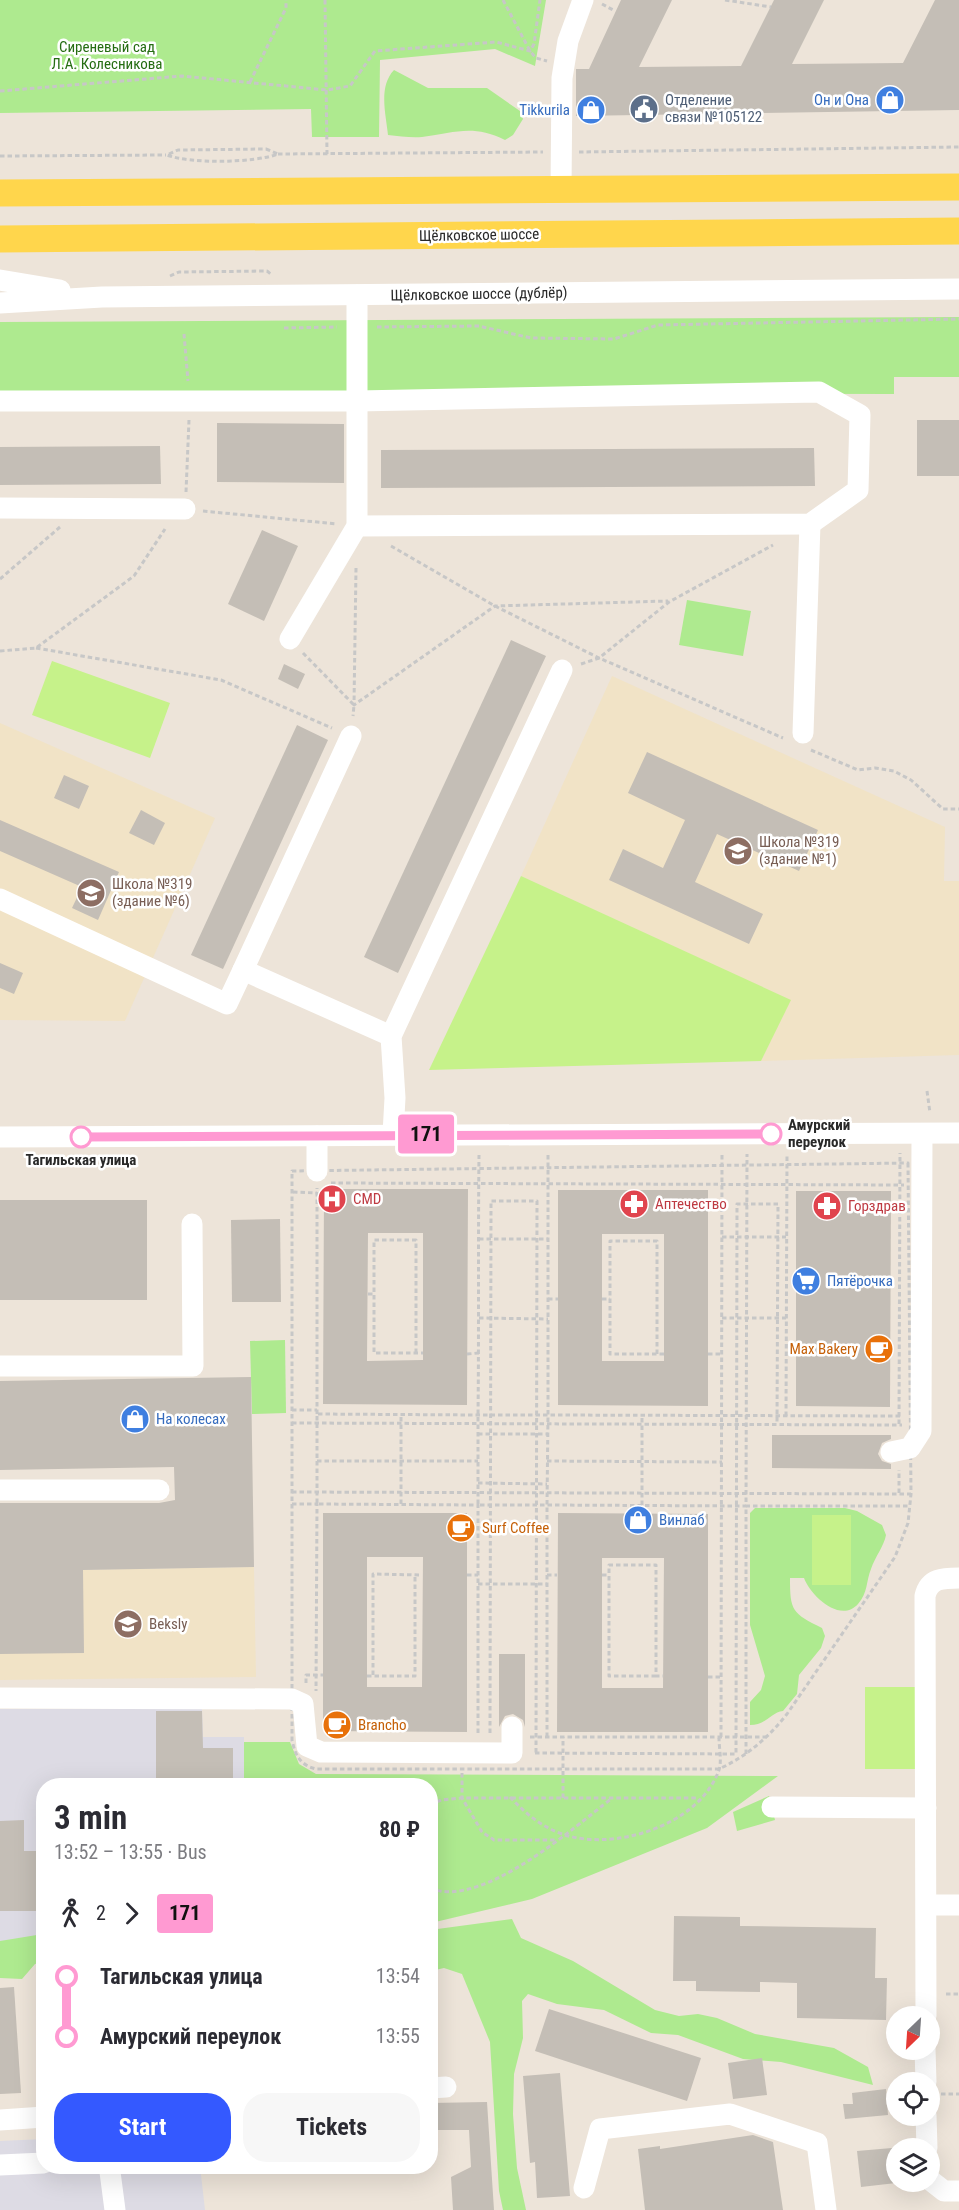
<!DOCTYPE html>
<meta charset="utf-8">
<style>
:root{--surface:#fff;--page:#f7f7f7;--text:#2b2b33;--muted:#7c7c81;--accent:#3459ff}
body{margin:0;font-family:"Roboto Condensed",sans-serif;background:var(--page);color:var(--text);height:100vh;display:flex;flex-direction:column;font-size:22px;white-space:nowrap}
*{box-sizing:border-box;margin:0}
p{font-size:20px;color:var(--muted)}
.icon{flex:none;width:33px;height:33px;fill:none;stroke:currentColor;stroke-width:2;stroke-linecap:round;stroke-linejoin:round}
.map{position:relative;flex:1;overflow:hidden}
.side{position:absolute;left:36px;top:1778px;width:402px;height:396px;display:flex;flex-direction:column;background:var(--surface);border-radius:24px;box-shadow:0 6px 24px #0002}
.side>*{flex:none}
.badge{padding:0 12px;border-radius:4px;font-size:21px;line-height:39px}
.needle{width:39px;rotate:205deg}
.fabs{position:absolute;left:886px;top:2006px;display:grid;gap:12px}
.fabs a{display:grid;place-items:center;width:54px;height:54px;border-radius:50%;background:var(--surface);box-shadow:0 6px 24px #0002;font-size:30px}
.map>.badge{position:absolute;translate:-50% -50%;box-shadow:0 0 0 3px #fff}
.legs{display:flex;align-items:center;gap:9px;height:66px;padding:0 18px;font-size:20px}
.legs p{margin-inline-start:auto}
.overview{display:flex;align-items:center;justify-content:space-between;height:102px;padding:0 18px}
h1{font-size:33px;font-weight:700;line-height:45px}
.cta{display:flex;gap:12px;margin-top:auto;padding:12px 18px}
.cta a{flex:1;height:69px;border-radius:24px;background:var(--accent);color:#fff;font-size:24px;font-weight:700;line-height:69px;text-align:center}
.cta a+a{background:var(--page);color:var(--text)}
ul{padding:0 18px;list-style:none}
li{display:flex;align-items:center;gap:21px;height:60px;font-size:22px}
li i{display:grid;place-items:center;width:9px;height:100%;margin:0 8px;background:currentColor}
li i::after{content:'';width:15px;height:15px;margin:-8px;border:4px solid;border-radius:50%;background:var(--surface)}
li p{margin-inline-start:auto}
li:first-child i{background:linear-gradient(#0000 50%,currentColor 0)}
li:last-child i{background:linear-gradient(currentColor 50%,#0000 0)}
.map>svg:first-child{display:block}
.industrial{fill:#dddbe4}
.education{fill:#f1e3c6}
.green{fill:#aeea8f}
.pitch{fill:#c6f28a}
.building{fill:#c4beb6;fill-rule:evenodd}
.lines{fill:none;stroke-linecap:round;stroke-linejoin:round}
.path{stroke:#c7c7c7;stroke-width:3;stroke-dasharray:4.5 3;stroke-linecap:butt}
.minor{stroke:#fff;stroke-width:21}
.major{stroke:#ffd64c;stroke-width:27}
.line-1-casing{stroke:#fff;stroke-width:14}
.line-1{stroke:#ff9ad2;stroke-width:9}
.stop-1-dot{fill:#fff;stroke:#ff9ad2;stroke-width:3}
.labels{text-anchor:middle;stroke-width:5;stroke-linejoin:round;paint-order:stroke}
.park-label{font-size:15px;fill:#256d12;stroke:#fff}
.service-label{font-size:15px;fill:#4e5e75;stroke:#fff;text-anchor:start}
.shop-label{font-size:15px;fill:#366cbe;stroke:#fff;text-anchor:start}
.street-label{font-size:15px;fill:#292929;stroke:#fff}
.education-label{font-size:15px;fill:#785e54;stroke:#fff;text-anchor:start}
.stop-label{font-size:15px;font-weight:bold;fill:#292929;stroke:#fff;text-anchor:start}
.health-label{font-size:15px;fill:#be3a42;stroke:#fff;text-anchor:start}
.food-label{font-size:15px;fill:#c56008;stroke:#fff;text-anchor:start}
</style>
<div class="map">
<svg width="959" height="2210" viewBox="0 0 959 2210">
<rect width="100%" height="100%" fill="#ede4d9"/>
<g class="industrial">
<path d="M0,1709H202L203,1737H244V1783L290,1785H44L43,1958L0,1961Z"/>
<path d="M43,2139L44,2166H200L205,2210H0V2141Z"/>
</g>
<g class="education">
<path d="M612,676L945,827L944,881H959V1055L761,1061L790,1000L521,876Z"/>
<path d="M0,723L215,818L125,1021L0,1020Z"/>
<path d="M254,1567L256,1677L0,1680V1571Z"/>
</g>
<g class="green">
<path d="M0,0H546L535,66L495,49L380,60L379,137H312L311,109L0,113Z"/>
<path d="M394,70L428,88H487L520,111L523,119L513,135L505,140C472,124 455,133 422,137C411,138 399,136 388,135C386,114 378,87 394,70Z"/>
<path d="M959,317V377H894V394L0,393V322Z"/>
<path d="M687,600L751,611L743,656L679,645Z"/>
<path d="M285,1340L286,1413L252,1414L250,1341Z"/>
<path d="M755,1508H845L857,1511L882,1525L886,1535C884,1546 875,1557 871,1569C866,1581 868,1593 858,1604C840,1624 810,1595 804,1578H790C790,1611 792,1613 822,1628L825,1636L821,1648L799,1675L797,1694L783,1711C771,1712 767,1725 750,1725V1702L761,1690L765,1676L750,1625V1513Z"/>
<path d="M244,1742H290L299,1764L316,1774L778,1776L707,1828L532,1899L431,1923L430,1785L244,1783Z"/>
<path d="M769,1796L775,1820L737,1831L733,1812Z"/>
<path d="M512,1919L521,1938L573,1961L655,2010L679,2016L698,2014L717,2018L755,2034L834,2048L868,2067L873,2085L781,2062L743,2059L678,2035L651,2033L604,2010L557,2004L528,1994L522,2001L523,2038L514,2074L513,2114L517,2168L526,2210H503L499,2191L490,2042L462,1974L444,1968L431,1971L430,1930Z"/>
<path d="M43,1934V1962L35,1964L22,1979L0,1978V1941Z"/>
</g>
<g class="pitch">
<path d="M52,661L170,703L150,758L32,715Z"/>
<path d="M521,876L791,1000L761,1061L429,1070Z"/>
<rect x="812" y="1515" width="39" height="70"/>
<rect x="865" y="1687" width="50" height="82"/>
</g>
<g class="building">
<path d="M621,0H672L639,67L741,66L774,0H824L792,64L903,63L935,0H959V110L576,116V69H589Z"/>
<rect x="917" y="420" width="42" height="56"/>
<path d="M217,423L344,424V483L217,482Z"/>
<path d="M160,446L161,484L0,485V447Z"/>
<path d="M814,448L815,486L381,488V450Z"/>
<path d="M262,530L298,546L264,621L228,604Z"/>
<path d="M511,640L546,656L398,973L364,957Z"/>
<path d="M284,664L305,674L298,689L278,679Z"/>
<path d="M297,725L328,740L223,969L191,955Z"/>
<path d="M647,752L818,830L799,871L717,834L695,882L763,914L749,944L609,880L623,849L663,868L685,820L628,793Z"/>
<path d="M64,775L89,786L79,809L54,798Z"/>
<path d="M141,810L165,823L154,845L129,833Z"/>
<path d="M0,820L119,872L98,920L72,908L82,887L0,851Z"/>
<path d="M0,963L23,973L14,994L0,988Z"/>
<path d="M324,1189H468L467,1405L323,1404ZM368,1233H423V1360L367,1361Z"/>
<path d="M558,1190H708V1406L558,1405ZM602,1234H664V1361H602Z"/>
<path d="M796,1191H891L890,1407L796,1406Z"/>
<rect x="0" y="1200" width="147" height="100"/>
<path d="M280,1219L281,1302H232L231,1220Z"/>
<path d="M251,1377L254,1567L83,1570L84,1653L0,1654V1503H159L175,1500L174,1467L0,1470V1381Z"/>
<path d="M772,1435H891V1439L882,1443L878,1454L882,1461L891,1464V1469L772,1468Z"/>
<path d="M323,1513H467V1732L323,1731ZM367,1557H423L422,1687H367Z"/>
<path d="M558,1513L708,1514V1732H557ZM602,1558H664L663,1688H602Z"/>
<path d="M499,1654H525V1727L523,1720L513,1714L505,1716L499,1727Z"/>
<path d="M156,1711H202L203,1748H233V1778H156Z"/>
<path d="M24,1820V1851H44V1911H0V1821Z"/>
<path d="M674,1916L740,1917V1926L876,1928L875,1978H887L886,2020L797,2018V1983L760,1982V1992L696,1991V1981H673Z"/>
<path d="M14,1987L21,2093L0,2094V1988Z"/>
<path d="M549,2009L701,2058L687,2101L535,2051Z"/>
<path d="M762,2058L767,2095L733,2099L728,2063Z"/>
<path d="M560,2073L570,2196L537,2198L535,2162L530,2163L523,2076Z"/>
<path d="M886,2089L888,2115L845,2119L843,2104H853L852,2093Z"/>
<path d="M487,2102L494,2210H453L451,2177L471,2167L469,2130H430V2103Z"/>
<path d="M753,2135L773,2142L783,2210H645L638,2149L660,2146V2149Z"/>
<path d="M892,2148L896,2183L861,2187L857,2151Z"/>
</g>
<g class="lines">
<g class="path">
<path d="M325,0L327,154"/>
<path d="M503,0L530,51L536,58L547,61"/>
<path d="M725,0L771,7"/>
<path d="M602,4L615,11"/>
<path d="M250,82L286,8V0"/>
<path d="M0,91L182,76L327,90L350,86L375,51L496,42L530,51L534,44L540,0"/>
<path d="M266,149L278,154C255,163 189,164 167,155L178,150Z"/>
<path d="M579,152L959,147"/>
<path d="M278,154L543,152"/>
<path d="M0,156L166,155"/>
<path d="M170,276L179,272L267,271L272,275"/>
<path d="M377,327L479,326L531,338L614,339L658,325L959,319"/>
<path d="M284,328L337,327"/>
<path d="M184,334L188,381"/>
<path d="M186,492L189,420"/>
<path d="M203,511L337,524"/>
<path d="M391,546L495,606L599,658L783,738"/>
<path d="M356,568L354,705L495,606L668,601"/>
<path d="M0,579L60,527"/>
<path d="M36,648L221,680L332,728"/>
<path d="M0,651L36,648L134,576L165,529"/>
<path d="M303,653L354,705L353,716"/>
<path d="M581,664L599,658L669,602L773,545"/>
<path d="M811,750L858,770L875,768L894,771L911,780L943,809H959"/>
<path d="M927,1091L930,1113"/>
<path d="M548,1155V1415L903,1416"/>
<path d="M908,1163L911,1494L908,1523L895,1557L787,1714C768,1738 747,1756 719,1769H316C300,1765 295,1755 292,1740V1171Z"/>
<path d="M331,1183L904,1185"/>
<path d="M293,1192L317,1193"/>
<path d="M722,1237H786"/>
<path d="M479,1239H548"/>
<path d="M368,1294H374"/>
<path d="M548,1299H558"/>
<path d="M602,1299H610"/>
<path d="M479,1318L548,1319"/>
<path d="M722,1318H786"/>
<path d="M416,1353V1240H374V1353H423"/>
<path d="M467,1354L479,1353"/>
<path d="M657,1354V1241H610V1354H664"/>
<path d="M708,1354H721"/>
<path d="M292,1410H317"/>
<path d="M317,1414V1188"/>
<path d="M786,1416L787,1154"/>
<path d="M292,1423L902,1425"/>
<path d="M899,1424L900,1153"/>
<path d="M478,1434H548"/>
<path d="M317,1461H478"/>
<path d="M547,1461L722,1462"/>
<path d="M478,1483L547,1484"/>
<path d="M292,1492L911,1494"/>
<path d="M899,1493V1470"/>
<path d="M292,1504H317L316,1691"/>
<path d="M401,1504V1415"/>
<path d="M642,1505V1416"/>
<path d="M467,1575H478"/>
<path d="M547,1575H557"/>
<path d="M602,1575H609"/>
<path d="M478,1584H547"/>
<path d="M373,1675V1574L422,1575"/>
<path d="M367,1676H415V1574"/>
<path d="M656,1676H609V1565H656V1676H663"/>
<path d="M708,1677H721"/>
<path d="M306,1683V1675H323"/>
<path d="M478,1733V1505L317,1504V1414L478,1415H548L547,1505H478V1415C479,1328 478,1242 479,1155"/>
<path d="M490,1733L491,1201H537L536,1753"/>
<path d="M530,1737H766"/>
<path d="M547,1737V1505L746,1506L747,1154"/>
<path d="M721,1737L722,1154"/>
<path d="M535,1753L736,1754L737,1204H778L777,1424"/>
<path d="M746,1754V1506H910"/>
<path d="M462,1773V1798L482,1832L494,1840H555"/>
<path d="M510,1797C525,1813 540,1826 562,1834C613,1852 699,1826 719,1770C722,1761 719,1748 719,1738"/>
<path d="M563,1798V1737"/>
<path d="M430,1805L441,1800L462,1798H698"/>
<path d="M430,1888C481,1910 573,1828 611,1799"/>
<path d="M946,1994H959"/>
<path d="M941,2094H959"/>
</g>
<g class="minor">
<path d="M561,189L562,78L568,41L583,0"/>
<path d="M0,280L60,290"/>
<path d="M0,303L102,297L959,289"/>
<path d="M0,401H357L819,392L860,415L858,490L810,524L357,526"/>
<path d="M0,508L185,509"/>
<path d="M290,639L357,526V295"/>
<path d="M803,733L810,524"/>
<path d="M351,736L243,970L391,1036"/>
<path d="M0,899L227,1004L243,970"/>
<path d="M393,1134L395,1098L391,1036L562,670"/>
<path d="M0,1137L959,1133"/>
<path d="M317,1171V1136"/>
<path d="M0,1366H193L192,1224"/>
<path d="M891,1452L910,1448L921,1431L922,1134"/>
<path d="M0,1490H159"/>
<path d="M0,1698L292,1699L303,1704L307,1746L321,1752L512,1753V1727"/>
<path d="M772,1807L926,1808"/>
<path d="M927,1905H959"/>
<path d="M926,2016L925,1596C929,1578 943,1578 959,1578"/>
<path d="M925,2049L926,2082"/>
<path d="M430,2088L446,2087"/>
<path d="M926,2115L927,2148"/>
<path d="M0,2120L44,2117"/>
<path d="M0,2165L44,2163"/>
<path d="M110,2172L115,2210"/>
<path d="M930,2180L944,2191H959"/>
<path d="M584,2188L600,2129L730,2114L817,2143L826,2210"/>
</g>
<g class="major">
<path d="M0,193L959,187"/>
<path d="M0,239L959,231"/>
</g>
</g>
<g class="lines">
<g class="line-1-casing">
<path id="line-1" d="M81,1137L771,1134"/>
</g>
<use href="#line-1" class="line-1"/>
</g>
<defs>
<g id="shop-disc" transform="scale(1.5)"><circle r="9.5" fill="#3f7fe0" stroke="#fff"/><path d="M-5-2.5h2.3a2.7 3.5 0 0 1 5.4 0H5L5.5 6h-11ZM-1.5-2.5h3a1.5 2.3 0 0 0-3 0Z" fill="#fff"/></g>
<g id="civic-disc" transform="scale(1.5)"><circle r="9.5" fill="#5c6f8a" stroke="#fff"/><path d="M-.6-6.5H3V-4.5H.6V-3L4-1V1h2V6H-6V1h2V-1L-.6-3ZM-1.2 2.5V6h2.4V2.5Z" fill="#fff"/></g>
<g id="school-disc" transform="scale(1.5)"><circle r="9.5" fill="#8d6e63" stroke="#fff"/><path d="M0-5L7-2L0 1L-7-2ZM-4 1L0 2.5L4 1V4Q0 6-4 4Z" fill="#fff"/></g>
<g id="hospital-disc" transform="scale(1.5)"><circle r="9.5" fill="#e0444e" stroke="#fff"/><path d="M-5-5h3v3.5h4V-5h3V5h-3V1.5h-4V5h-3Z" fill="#fff"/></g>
<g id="pharmacy-disc" transform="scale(1.5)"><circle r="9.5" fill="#e0444e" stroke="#fff"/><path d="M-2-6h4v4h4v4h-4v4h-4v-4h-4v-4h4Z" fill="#fff"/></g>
<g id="supermarket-disc" transform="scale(1.5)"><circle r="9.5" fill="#3f7fe0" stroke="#fff"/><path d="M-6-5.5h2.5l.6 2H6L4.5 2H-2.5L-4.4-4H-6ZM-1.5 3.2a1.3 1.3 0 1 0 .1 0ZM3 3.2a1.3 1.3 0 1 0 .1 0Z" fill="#fff"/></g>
<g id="cafe-disc" transform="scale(1.5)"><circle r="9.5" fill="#e8710a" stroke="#fff"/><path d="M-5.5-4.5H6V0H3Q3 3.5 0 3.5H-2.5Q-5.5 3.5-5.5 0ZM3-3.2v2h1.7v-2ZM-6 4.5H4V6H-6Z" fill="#fff"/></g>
</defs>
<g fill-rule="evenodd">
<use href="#shop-disc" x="890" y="100"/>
<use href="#civic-disc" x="644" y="109"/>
<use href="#shop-disc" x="591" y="110"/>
<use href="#school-disc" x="738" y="851"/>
<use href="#school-disc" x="91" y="893"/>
<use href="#hospital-disc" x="332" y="1199"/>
<use href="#pharmacy-disc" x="634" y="1204"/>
<use href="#pharmacy-disc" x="827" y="1206"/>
<use href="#supermarket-disc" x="806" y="1281"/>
<use href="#cafe-disc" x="879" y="1349"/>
<use href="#shop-disc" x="135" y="1419"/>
<use href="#shop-disc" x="638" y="1520"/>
<use href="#cafe-disc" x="461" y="1528"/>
<use href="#school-disc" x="128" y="1624"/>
<use href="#cafe-disc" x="337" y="1725"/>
</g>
<g class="stop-1-dot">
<circle cx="771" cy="1134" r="10"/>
<circle cx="81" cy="1137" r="10"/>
</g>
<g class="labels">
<g class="park-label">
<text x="107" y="52">Сиреневый сад<tspan x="107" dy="17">Л.А. Колесникова</tspan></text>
</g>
<g class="service-label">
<text x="665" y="105">Отделение<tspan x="665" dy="17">связи №105122</tspan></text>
</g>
<g class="shop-label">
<text x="869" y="105" text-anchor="end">Он и Она</text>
<text x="570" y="115" text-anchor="end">Tikkurila</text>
<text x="827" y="1286">Пятёрочка</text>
<text x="156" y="1424">На колесах</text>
<text x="659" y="1525">Винлаб</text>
</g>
<g class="street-label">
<text transform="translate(479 235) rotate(-1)" y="5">Щёлковское шоссе</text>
<text transform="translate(479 294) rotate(-1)" y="5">Щёлковское шоссе (дублёр)</text>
</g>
<g class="education-label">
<text x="759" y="847">Школа №319<tspan x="759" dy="17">(здание №1)</tspan></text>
<text x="112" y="889">Школа №319<tspan x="112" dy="17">(здание №6)</tspan></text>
<text x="149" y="1629">Beksly</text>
</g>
<g class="stop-label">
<text x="788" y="1130">Амурский<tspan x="788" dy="17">переулок</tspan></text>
<text x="81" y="1165" text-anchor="middle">Тагильская улица</text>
</g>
<g class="health-label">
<text x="353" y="1204">CMD</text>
<text x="655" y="1209">Аптечество</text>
<text x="848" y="1211">Горздрав</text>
</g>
<g class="food-label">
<text x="858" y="1354" text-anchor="end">Max Bakery</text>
<text x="482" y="1533">Surf Coffee</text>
<text x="358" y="1730">Brancho</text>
</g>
</g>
</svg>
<div class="fabs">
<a><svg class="needle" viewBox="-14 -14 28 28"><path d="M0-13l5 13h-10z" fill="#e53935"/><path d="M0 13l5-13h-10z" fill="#7c7c81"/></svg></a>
<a><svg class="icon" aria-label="locate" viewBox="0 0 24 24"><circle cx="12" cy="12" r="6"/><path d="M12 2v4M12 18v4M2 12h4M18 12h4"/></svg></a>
<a><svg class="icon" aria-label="layers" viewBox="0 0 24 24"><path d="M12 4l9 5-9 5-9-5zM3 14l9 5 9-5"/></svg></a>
</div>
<b class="badge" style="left:426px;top:1134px;background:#ff9ad2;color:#111">171</b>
<section class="side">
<div class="overview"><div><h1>3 min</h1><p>13:52 – 13:55 · Bus</p></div><b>80 ₽</b></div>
<div class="legs"><svg class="icon" aria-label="walk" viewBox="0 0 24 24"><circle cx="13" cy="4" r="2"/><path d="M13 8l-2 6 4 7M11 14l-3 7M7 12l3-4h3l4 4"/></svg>2<svg class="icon" aria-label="forward" viewBox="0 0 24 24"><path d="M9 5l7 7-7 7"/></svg><b class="badge" style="background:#ff9ad2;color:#111">171</b></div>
<ul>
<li><i style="color:#ff9ad2"></i><b>Тагильская улица</b><p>13:54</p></li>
<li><i style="color:#ff9ad2"></i><b>Амурский переулок</b><p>13:55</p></li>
</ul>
<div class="cta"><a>Start</a><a>Tickets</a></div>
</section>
</div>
